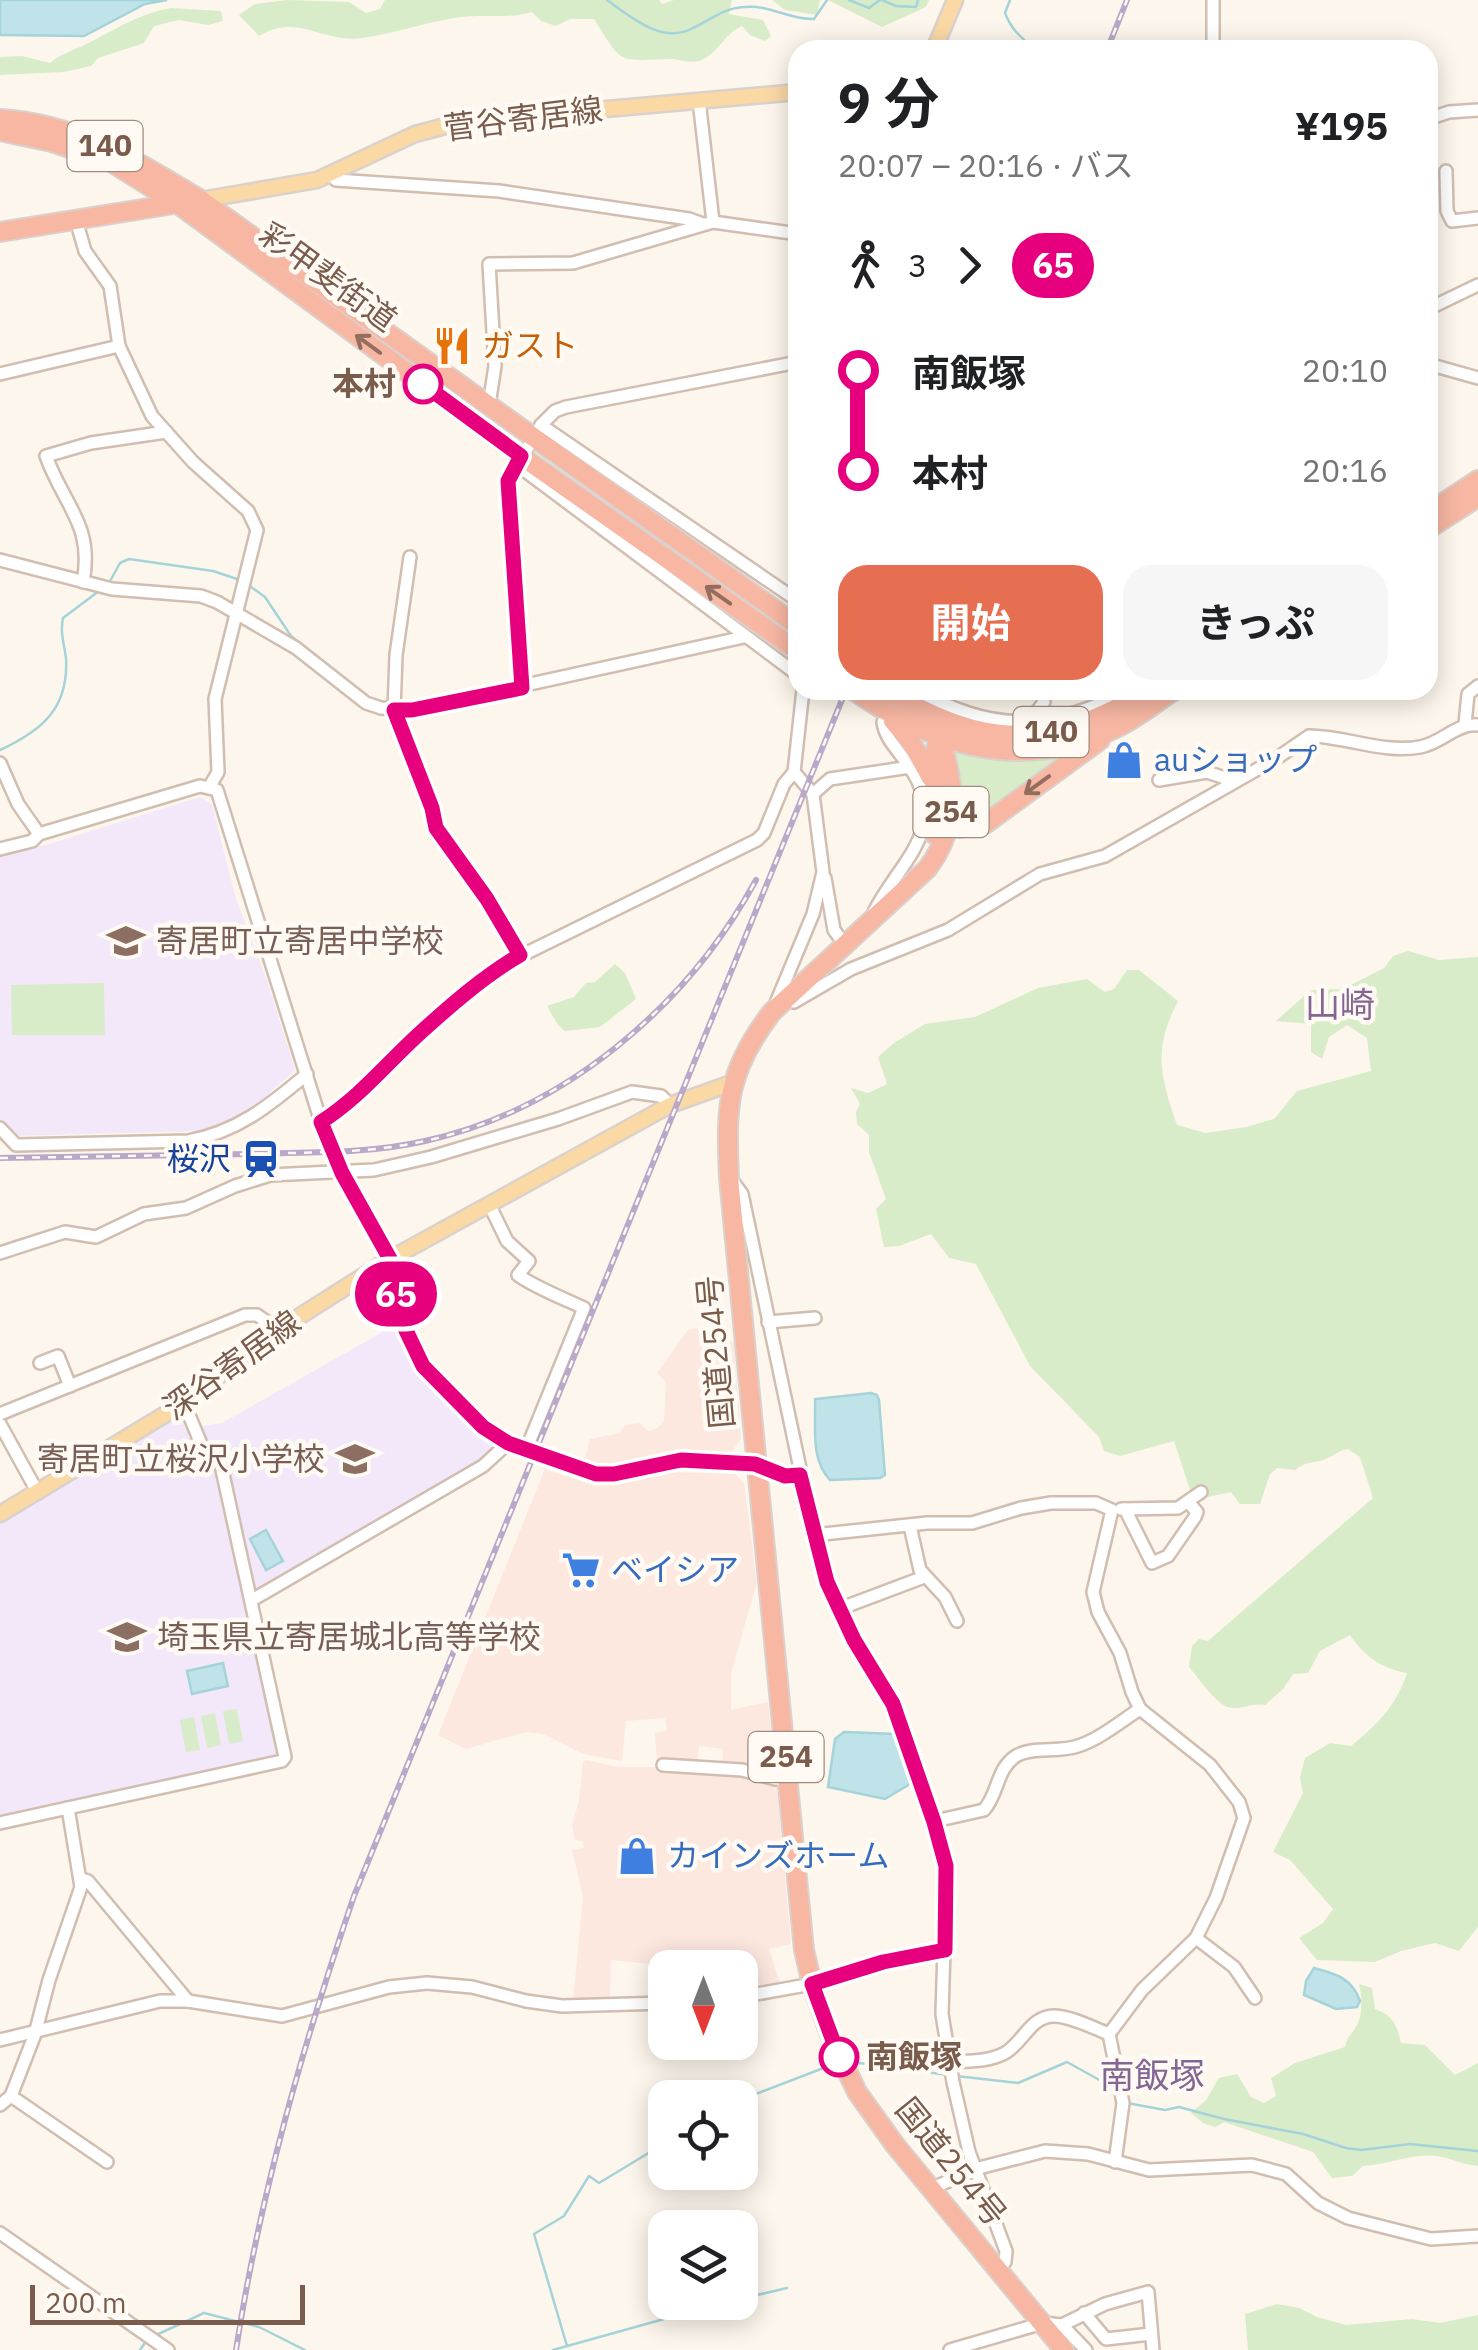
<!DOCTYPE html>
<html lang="ja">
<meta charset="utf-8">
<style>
:root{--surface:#fff;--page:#f6f6f6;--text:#202124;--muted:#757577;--accent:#e76f51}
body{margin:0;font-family:"IBM Plex Sans","Noto Sans JP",sans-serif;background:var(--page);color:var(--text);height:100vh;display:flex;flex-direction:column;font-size:38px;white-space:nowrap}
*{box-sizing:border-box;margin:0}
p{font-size:32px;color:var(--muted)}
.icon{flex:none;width:55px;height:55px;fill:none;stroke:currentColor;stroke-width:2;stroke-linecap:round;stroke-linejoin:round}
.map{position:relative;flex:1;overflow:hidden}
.panel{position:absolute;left:788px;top:40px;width:650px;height:660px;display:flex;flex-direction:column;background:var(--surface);border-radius:30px;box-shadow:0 5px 25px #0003}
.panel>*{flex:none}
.badge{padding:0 20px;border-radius:32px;font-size:35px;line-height:65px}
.needle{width:65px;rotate:180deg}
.controls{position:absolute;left:648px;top:1950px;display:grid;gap:20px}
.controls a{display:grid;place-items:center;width:110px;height:110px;border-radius:20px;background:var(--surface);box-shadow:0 5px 25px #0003;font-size:50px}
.scale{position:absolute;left:30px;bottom:25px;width:275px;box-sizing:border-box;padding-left:10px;border:5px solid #7a5c4d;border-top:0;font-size:28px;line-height:35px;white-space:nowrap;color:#7a5c4d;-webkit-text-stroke:8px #fffaf3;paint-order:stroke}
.map>.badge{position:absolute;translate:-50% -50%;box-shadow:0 0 0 5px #fff}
.legs{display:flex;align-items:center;gap:15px;height:110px;padding:0 50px;font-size:32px}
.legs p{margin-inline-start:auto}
.head{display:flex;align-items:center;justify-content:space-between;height:170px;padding:0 50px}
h1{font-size:55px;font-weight:700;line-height:75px}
.action{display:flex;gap:20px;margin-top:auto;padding:20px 50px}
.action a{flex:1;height:115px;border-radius:30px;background:var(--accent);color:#fff;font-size:40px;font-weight:700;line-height:115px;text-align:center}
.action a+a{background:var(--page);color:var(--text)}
ul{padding:0 50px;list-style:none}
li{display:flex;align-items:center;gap:35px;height:100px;font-size:38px}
li i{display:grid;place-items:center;width:15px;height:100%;margin:0 12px;background:currentColor}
li i::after{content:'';width:25px;height:25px;margin:-12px;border:8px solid;border-radius:50%;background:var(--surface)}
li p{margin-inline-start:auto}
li:first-child i{background:linear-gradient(#0000 50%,currentColor 0)}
li:last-child i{background:linear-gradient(currentColor 50%,#0000 0)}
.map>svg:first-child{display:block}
.commercial{fill:#fde8e0}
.education{fill:#f3e8fa}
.green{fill:#d8ecc9}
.water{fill:#bfe3e8;stroke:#a5d3da;stroke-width:2.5}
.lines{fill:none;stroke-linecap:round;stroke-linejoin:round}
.stream{stroke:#a5d3da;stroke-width:2.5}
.minor-casing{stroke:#d1beb0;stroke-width:16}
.major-casing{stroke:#dad1cd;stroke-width:19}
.highway-casing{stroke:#dad1cd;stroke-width:22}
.minor{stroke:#fff;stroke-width:11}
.major{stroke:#fbd9a5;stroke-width:14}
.highway{stroke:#f7b7a3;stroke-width:18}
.rail-casing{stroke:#b9a8c9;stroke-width:6}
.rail{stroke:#fffaf3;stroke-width:2.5;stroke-dasharray:8;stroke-linecap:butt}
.oneway{stroke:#936e5e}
.line-1-casing{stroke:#fff;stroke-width:22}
.line-1{stroke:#e6007e;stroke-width:15}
.stop-1-dot{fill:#fff;stroke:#e6007e;stroke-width:5}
.labels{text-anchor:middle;stroke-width:9;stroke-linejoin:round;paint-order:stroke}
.shield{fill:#fffaf3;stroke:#a28b7f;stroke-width:2.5}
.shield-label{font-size:30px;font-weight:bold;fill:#7a5c4d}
.street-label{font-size:32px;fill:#7a5c4d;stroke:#fffaf3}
.food-label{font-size:32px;fill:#c56008;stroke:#fffaf3;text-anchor:start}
.stop-label{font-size:32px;font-weight:bold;fill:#7a5c4d;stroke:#fffaf3;text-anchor:end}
.shop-label{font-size:32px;fill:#366cbe;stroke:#fffaf3;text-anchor:start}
.education-label{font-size:32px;fill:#785e54;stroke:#fffaf3;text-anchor:start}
.transit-label{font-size:32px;fill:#164399;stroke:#fffaf3;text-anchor:end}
.neighbourhood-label{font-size:35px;fill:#846695;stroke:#fffaf3}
</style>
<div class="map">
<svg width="1478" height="2350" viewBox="0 0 1478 2350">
<rect width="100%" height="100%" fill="#fdf6ec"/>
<g class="commercial">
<path d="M696,1328L716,1340L734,1342L741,1438L730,1455L691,1452L611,1470L583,1467L590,1439L620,1433L625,1425L639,1423L648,1431L658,1428L664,1421L666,1382L657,1373L688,1330Z"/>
<path d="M545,1469L596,1486L618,1485L671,1472L735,1474L744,1483L757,1582L731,1674V1710L768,1702L776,1775L722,1764L723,1749L699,1746L698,1763L657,1762L655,1733L667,1731L665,1718L626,1721L622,1761L583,1754L543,1734L526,1732L466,1749L438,1735Z"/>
<path d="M586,1760L618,1767H674L739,1775L777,1784L791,1944L769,1949L780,1984L762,1989L748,1961L689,1968L611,1960L610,2000L573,2001L583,1897L572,1850L584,1848L582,1841L575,1840L572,1826L579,1800L583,1762Z"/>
</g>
<g class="education">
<path d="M200,797L212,804L236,899L268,983L295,1070L254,1107L233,1120L201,1131L12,1136L0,1121V854L46,845Z"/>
<path d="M395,1325L428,1386L496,1448L478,1465L259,1592L255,1591L222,1452L206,1449L201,1426L222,1423Z"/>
<path d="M178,1414L200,1454L216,1463L279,1751L275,1759L0,1818V1523Z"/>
</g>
<g class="green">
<path d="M288,0L349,2L366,13L380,9L385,0H659L662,4L674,0H732L729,14L763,20L771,36L765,41L750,35L742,26C727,32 720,49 707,57C692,67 683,58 668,59C615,61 623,64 594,19H570L556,26L541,21L532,12C509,19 486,14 462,17C429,21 396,33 363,38C323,44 298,12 259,36L239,15L255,4Z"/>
<path d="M772,0H820L817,15L785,10Z"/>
<path d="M828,0H929L926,7L882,27Z"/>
<path d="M171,8L221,11L223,21L208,25L179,20L154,26L144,43L98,58L91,66L64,72L0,75V57L22,56L50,63C60,55 68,52 80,47C113,32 133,15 171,8Z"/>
<path d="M1081,748L1069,757L1059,758L975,819L954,822L949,750L977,755Z"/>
<path d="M1408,951L1439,960L1478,957V1927L1459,1951L1435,1943L1401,1951L1375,1962L1317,1960L1299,1938L1323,1923L1333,1909L1290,1860L1273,1852L1303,1793L1300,1778L1305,1758L1330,1743L1351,1746C1378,1724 1396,1706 1407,1673C1382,1669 1364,1656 1350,1635L1320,1651L1308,1673L1293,1674L1283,1689L1265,1705C1252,1703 1243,1709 1232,1708C1217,1707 1199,1678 1189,1667L1192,1646L1199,1639L1208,1641L1373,1498L1360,1457L1348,1449C1337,1451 1335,1455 1326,1459C1313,1464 1308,1460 1295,1470L1277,1468L1270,1474L1260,1504H1240L1231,1492L1208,1497L1190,1490L1174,1441L1120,1456L1104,1451L1099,1437L1030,1366L976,1264L949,1258L931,1234L899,1246L884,1247L876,1209L886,1199L869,1152V1135L857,1124L856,1112L860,1104L851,1088L868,1093L887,1084L878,1057L894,1043L925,1024L975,1017L1038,988L1087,979L1105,992L1114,989L1127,970H1139L1178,1001C1153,1049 1160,1076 1177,1125L1206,1133L1246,1127L1274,1119L1297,1091L1371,1071L1367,1038L1347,1025L1329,1037L1322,1059L1311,1052V1024L1276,1021L1311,990L1343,989L1384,968L1393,956Z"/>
<path d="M615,964L625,973L636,999L600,1027L565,1031L558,1025L547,1006L574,997L586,983L595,982Z"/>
<path d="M104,983L105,1035H12L11,985Z"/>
<path d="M237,1709L243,1741L229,1744L223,1711Z"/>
<path d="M215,1713L221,1745L207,1748L201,1716Z"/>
<path d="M194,1717L200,1750L186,1752L180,1720Z"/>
<path d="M1359,1984L1372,1988L1375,2009C1393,2015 1397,2025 1401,2043L1425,2045L1455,2075L1478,2063V2166C1464,2165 1451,2158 1437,2156C1411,2153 1388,2165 1363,2166L1352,2176L1332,2178L1313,2152L1224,2122L1215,2127L1203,2123L1191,2113L1206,2100L1219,2078L1237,2074L1251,2097L1264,2103L1276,2096L1271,2078L1295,2063L1345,2047C1347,2035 1352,2035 1357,2025C1363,2014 1362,1997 1359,1984Z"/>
<path d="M1277,2304L1299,2308L1317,2317L1346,2325L1412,2319L1440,2323L1478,2315V2350H1248L1245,2314Z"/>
</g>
<g class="water">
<path d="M0,0H167L145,4L84,36L0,35Z"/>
<path d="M871,1393L877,1395L879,1400L885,1475L880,1478L830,1480C810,1459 816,1427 815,1399Z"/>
<path d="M266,1530L283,1561L266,1570L250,1539Z"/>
<path d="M223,1663L228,1686L192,1694L187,1671Z"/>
<path d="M844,1732L897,1734L915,1781L885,1799L828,1787L835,1739Z"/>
<path d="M1314,1968C1336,1974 1352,1978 1360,2001L1357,2007L1336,2009L1304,1995L1306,1981Z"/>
</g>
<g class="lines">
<g class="stream">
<path d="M607,0C631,17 663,45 693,28C710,20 724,8 744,7C769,4 789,20 814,19L827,0"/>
<path d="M849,0L869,8L880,0"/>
<path d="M882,0L896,6L916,7L918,0"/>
<path d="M1010,0L1005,13C1012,31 1022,38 1036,50"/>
<path d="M109,583L120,563L129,559L213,571L240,580"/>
<path d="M247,584L265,597L291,636L370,698L387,703"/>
<path d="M400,704L456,695"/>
<path d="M0,750C41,731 69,709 66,658C64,644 60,632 63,618L99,591"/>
<path d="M852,2062L948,2075"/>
<path d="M956,2076L1018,2083L1067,2062L1103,2082L1118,2095"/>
<path d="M740,2100L834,2064"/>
<path d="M1127,2103L1165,2110L1179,2107L1224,2119L1303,2134L1346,2148L1361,2150L1410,2144L1478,2151"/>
<path d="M740,2299L787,2288"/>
<path d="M154,2336L204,2313L259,2327L305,2350"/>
<path d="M567,2346L534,2234L564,2216L589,2176L599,2183L665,2143"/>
<path d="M140,2350L147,2340"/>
<path d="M553,2350L725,2302"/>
</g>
<g class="minor-casing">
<g id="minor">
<path d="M1213,50V0"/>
<path d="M699,100L713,222"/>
<path d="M1428,119L1449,112L1478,110"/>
<path d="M1446,171L1447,211L1452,221L1478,218"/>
<path d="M330,174L336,180L499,191L689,219L703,224"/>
<path d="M76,220L85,251L110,286L119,346L152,416L193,462L248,511L257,530L215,699L218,772L210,786"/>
<path d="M1428,309L1478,285"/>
<path d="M1428,364L1478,378"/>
<path d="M0,374L119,346"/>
<path d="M489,405L495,366L489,264L573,263L713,222L798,234"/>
<path d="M541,425L798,601"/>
<path d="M516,464L798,675"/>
<path d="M410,557L396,655L394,710L432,809L435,828L487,899L519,955"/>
<path d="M0,560L112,589L201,596L217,602L296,648L366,703L381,708L412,710L744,637"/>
<path d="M83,582C94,525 64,506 46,456L91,443L166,432"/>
<path d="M521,687L508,481L541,425L555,411L566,407L798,362"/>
<path d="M915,690C994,731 1039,731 1119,696L1125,705"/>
<path d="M1029,722L1044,702L1042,690"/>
<path d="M1465,724L1468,694L1478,686"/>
<path d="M0,763L18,804L39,834"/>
<path d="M1159,780L1207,772L1234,781"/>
<path d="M813,794L830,779L910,767"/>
<path d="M0,849L32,841L39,834L200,786L217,790L321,1122L342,1173L390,1259L402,1322L423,1366L435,1382L483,1427L508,1443L595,1474L615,1475L681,1460L755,1465L785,1476L800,1475"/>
<path d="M825,878L834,930L845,945"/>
<path d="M874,912C899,862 950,829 911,769C902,754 885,740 883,722"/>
<path d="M788,997L794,1002L851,969L948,930L1040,874L1105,856L1277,758L1309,736C1345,736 1384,754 1420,747C1442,743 1456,723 1478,725"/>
<path d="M773,1010L813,914L823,872L813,794L794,772"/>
<path d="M321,1122L364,1091L419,1034L504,964L757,840L764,833L784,784L794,772L803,690"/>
<path d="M0,1128L16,1145L188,1141C237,1132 269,1106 307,1074"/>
<path d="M731,1179L742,1194L820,1563L854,1640L893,1704L944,1853L946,1883L942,2014L953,2082L969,2152L1006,2251L1005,2262L999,2268"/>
<path d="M489,1204L507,1241L529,1261L518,1275C534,1287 565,1299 584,1308L526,1450"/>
<path d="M0,1253L65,1232L96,1237L144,1214L186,1208L235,1186L270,1175L374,1170L431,1157L558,1119L632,1092L661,1096L670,1105"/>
<path d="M768,1322L815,1318"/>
<path d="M40,1363L58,1356L70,1386"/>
<path d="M0,1414L245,1315H257L278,1330"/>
<path d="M0,1424L38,1493"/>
<path d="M1121,1509L1178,1508L1201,1492"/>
<path d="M1125,1509L1152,1563L1168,1556L1195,1517L1197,1512L1189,1503"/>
<path d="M910,1526L920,1570L945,1597L957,1621"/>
<path d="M814,1535L927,1523H972L1021,1508L1051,1503H1096L1112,1510L1093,1592L1098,1612L1120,1653L1132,1692L1140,1709L1210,1765L1239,1802L1244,1818L1216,1898L1196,1938L1142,1990L1109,2034L1123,2103L1115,2162"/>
<path d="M252,1600L483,1466L508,1443"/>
<path d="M839,1609L924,1577"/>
<path d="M663,1765L742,1770L775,1779H788"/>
<path d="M935,1821L984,1810C999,1793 996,1769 1016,1756C1032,1746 1059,1753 1078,1746C1100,1739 1121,1721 1140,1709"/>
<path d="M0,1823L282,1761L285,1757L219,1456L204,1451L184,1403"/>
<path d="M82,1879L88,1881L188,2001"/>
<path d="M1196,1938L1234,1967L1255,1998"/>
<path d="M740,1997L812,1984L883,1962L945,1950"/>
<path d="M0,2040L160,2001H188L282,2016L389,1987L427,1983L472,1987L526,2001L562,2006L665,2003"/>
<path d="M950,2062C969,2061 988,2062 1005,2053C1023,2043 1031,2015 1055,2016C1073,2017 1093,2028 1109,2034"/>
<path d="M11,2096L107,2162"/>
<path d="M0,2105L11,2096L35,2034L49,1980L81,1887L68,1808"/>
<path d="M933,2188L975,2169L1045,2151L1088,2154L1149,2170L1252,2165L1286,2174L1318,2203L1348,2218L1431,2239L1478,2236"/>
<path d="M0,2233L168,2350"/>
<path d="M1084,2313L1106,2339L1151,2334"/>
<path d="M1062,2325L1086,2350"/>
<path d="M950,2350L1043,2323L1062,2325L1105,2304L1148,2292L1153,2350"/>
</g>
</g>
<g class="major-casing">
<g id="major">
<path d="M934,50L955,0"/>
<path d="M201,200L317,180L415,134L461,122L798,92"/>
<path d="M0,1514L184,1403L278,1330L390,1259L670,1105L732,1083"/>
</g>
</g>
<g class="highway-casing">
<g id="highway">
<path d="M0,119C76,123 138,162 201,200L798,626"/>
<path d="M0,131L52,142L111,162L178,204L521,456L798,651"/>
<path d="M0,232L180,203"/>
<path d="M1428,513L1478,480"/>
<path d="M1428,529L1478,497"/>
<path d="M853,690C933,746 1023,774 1116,728C1137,718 1156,702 1175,690"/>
<path d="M886,690C985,749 1050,751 1149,690"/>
<path d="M893,721L911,742L931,778"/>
<path d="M939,737C956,782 958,829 927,869L772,1012C726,1072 726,1106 729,1178L804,1950L812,1984L829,2032L857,2092L895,2145L1064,2350"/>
<path d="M939,824L960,828L985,824L1100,740"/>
<path d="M934,834C943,801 927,770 939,737"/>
</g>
</g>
<use href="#minor" class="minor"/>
<use href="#major" class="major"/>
<use href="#highway" class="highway"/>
<g class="rail-casing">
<g id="rail">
<path d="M1107,50L1127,0"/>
<path d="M0,1158C84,1157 167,1155 251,1154C309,1152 368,1154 425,1141C566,1110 688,1005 756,880"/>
<path d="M236,2350C260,2194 303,2045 354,1896L846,690"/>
</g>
</g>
<use href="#rail" class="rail"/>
</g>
<defs><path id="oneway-shaft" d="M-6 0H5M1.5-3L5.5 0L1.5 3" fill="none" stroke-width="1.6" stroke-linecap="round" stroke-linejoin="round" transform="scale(2.5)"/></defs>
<g class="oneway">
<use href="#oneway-shaft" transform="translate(368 344) rotate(-144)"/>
<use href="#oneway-shaft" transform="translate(718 595) rotate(-145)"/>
<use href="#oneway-shaft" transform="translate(1037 785) rotate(144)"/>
</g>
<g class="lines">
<g class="line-1-casing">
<path id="line-1" d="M423,384L521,456L508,481L522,688L412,710H394L432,808L436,828L487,899L520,955C484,976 451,1005 420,1033C386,1064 360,1097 321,1122L342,1173L390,1259L402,1322L423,1366L483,1427L508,1443L596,1474H614L681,1460L755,1464L785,1476L800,1475L827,1582L854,1640L893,1704L934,1822L946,1866L945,1950L883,1962L812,1984L839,2057"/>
</g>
<use href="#line-1" class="line-1"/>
</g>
<defs>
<g id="restaurant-bare" transform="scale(3)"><path d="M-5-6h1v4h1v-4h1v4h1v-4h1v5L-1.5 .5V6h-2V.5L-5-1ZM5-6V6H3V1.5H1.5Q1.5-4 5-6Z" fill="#e8710a" stroke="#fffaf3" stroke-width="2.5" paint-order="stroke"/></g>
<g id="shop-bare" transform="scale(3)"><path d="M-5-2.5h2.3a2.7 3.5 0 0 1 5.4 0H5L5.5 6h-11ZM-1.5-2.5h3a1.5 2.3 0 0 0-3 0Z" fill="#3f7fe0" stroke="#fffaf3" stroke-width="2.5" paint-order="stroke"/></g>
<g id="school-bare" transform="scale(3)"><path d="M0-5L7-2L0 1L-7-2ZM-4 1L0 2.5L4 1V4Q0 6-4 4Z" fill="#8d6e63" stroke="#fffaf3" stroke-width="2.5" paint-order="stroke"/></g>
<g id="station-bare" transform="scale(3)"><path d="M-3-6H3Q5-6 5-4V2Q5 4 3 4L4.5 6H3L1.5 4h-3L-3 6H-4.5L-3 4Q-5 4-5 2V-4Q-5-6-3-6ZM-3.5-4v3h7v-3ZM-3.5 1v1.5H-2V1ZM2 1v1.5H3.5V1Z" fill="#1a4fb4" stroke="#fffaf3" stroke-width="2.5" paint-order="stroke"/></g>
<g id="supermarket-bare" transform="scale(3)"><path d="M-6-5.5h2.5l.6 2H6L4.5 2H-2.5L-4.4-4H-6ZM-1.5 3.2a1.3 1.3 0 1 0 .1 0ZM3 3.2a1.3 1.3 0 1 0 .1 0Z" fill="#3f7fe0" stroke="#fffaf3" stroke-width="2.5" paint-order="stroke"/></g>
</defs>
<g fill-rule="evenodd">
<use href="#restaurant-bare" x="452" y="346"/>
<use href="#shop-bare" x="1124" y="760"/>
<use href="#school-bare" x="126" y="941"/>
<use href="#station-bare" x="261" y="1159"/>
<use href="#school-bare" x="355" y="1459"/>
<use href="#supermarket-bare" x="581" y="1570"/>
<use href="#school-bare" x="127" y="1637"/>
<use href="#shop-bare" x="637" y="1856"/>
</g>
<g class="stop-1-dot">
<circle cx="423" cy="384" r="18"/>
<circle cx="839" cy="2057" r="18"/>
</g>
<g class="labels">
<g class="shield">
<rect x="67.5" y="121" width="75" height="50" rx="8"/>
<rect x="1013.5" y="707" width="75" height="50" rx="8"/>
<rect x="913.5" y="787" width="75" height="50" rx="8"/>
<rect x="748.5" y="1732" width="75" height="50" rx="8"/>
</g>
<g class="shield-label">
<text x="105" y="156">140</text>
<text x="1051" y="742">140</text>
<text x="951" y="822">254</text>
<text x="786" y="1767">254</text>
</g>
<g class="street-label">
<text transform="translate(523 119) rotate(-7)" y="11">菅谷寄居線</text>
<text transform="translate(328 277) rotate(36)" y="11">彩甲斐街道</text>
<text transform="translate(716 1352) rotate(-95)" y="11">国道254号</text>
<text transform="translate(232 1365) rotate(-36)" y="11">深谷寄居線</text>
<text transform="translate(951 2162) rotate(51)" y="11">国道254号</text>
</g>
<g class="food-label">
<text x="482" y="357">ガスト</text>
</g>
<g class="stop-label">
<text x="396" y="395">本村</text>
<text x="866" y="2068" text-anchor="start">南飯塚</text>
</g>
<g class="shop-label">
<text x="1154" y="771">auショップ</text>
<text x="611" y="1581">ベイシア</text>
<text x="667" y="1867">カインズホーム</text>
</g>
<g class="education-label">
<text x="156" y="952">寄居町立寄居中学校</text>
<text x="325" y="1470" text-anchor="end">寄居町立桜沢小学校</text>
<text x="157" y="1648">埼玉県立寄居城北高等学校</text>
</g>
<g class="transit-label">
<text x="231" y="1170">桜沢</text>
</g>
<g class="neighbourhood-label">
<text x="1340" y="1017">山崎</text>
<text x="1152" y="2088">南飯塚</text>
</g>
</g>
</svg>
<div class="controls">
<a><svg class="needle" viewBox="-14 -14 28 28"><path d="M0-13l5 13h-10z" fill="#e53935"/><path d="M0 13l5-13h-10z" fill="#757577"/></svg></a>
<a><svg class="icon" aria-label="locate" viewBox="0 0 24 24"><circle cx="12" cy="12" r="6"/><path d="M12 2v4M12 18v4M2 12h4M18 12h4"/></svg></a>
<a><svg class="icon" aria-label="layers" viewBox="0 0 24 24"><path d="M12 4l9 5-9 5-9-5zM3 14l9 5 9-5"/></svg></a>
</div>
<div class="scale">200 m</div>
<b class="badge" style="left:396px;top:1294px;background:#e6007e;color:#fff">65</b>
<section class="panel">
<div class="head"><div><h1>9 分</h1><p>20:07 – 20:16 · バス</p></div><b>¥195</b></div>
<div class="legs"><svg class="icon" aria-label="walk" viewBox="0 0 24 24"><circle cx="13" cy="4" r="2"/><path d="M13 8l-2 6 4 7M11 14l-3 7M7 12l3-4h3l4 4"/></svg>3<svg class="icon" aria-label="forward" viewBox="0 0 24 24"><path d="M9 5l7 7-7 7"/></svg><b class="badge" style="background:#e6007e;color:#fff">65</b></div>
<ul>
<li><i style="color:#e6007e"></i><b>南飯塚</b><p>20:10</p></li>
<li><i style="color:#e6007e"></i><b>本村</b><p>20:16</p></li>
</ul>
<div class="action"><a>開始</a><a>きっぷ</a></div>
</section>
</div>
